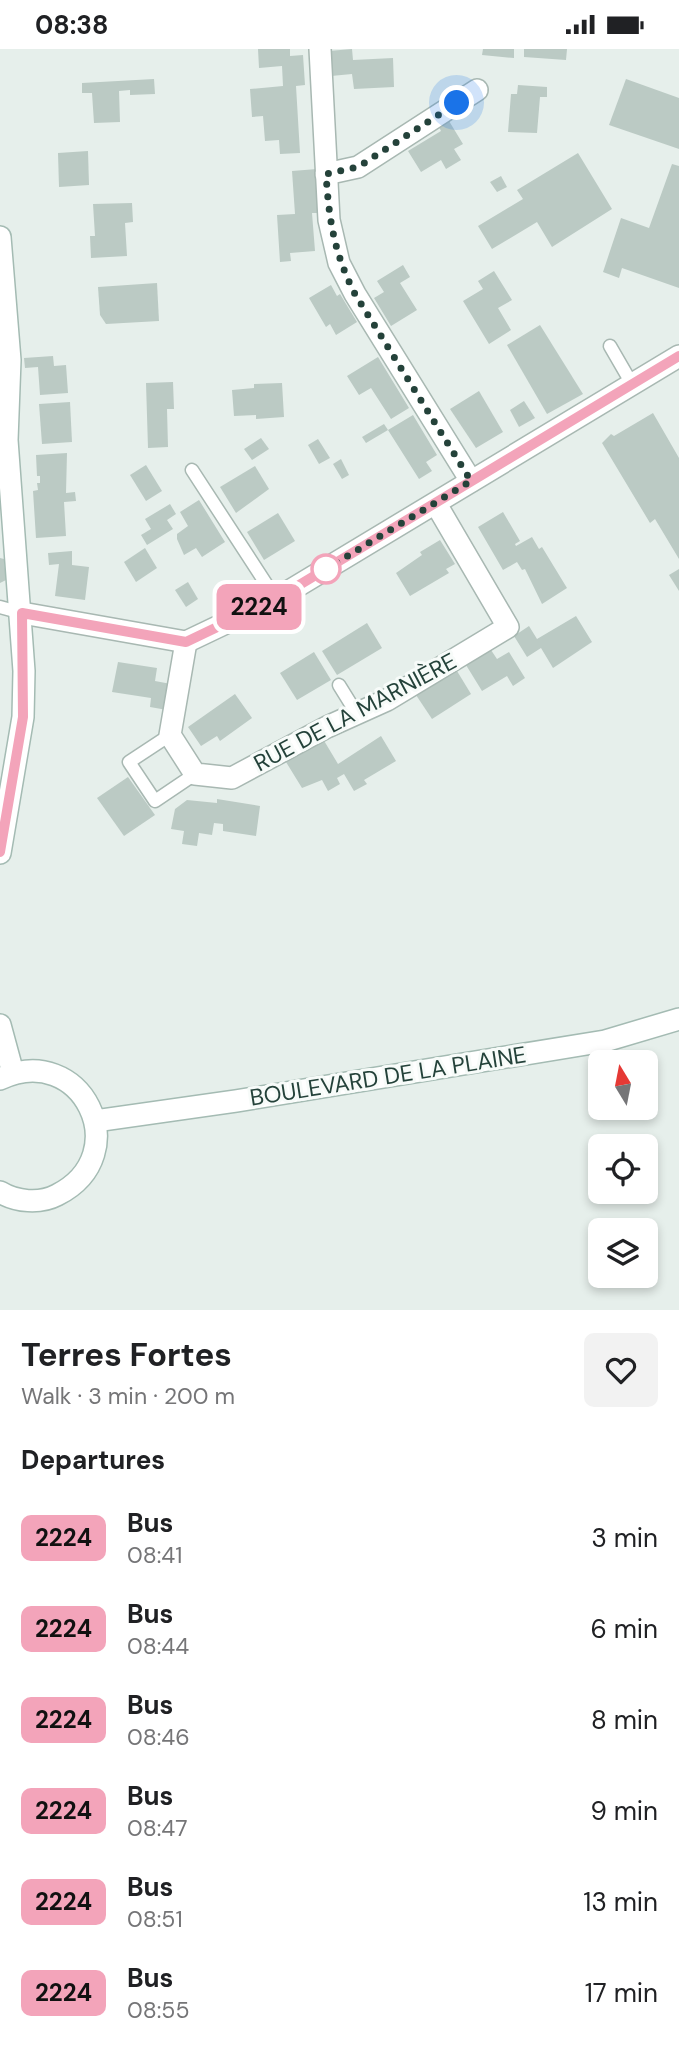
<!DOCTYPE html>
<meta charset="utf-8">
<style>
:root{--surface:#fff;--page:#f2f2f2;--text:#202124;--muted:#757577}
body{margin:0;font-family:"DM Sans",sans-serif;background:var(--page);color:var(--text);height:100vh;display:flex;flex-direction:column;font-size:26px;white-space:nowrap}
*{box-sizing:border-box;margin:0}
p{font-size:23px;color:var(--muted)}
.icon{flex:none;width:38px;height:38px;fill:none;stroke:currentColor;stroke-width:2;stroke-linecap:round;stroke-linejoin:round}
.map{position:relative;height:1261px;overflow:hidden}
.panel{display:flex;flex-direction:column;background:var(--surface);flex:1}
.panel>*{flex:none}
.badge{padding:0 14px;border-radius:10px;font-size:24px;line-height:46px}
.needle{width:46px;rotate:350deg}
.tools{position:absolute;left:588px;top:1001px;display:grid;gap:14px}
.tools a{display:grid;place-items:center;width:70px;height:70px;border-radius:10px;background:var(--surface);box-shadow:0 4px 10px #0003;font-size:35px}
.you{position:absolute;width:35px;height:35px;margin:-18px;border:5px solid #fff;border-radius:50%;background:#1a73e8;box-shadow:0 0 0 10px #1a73e833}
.map>.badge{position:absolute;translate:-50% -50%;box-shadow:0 0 0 4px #fff}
h2{padding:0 21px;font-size:26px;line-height:63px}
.round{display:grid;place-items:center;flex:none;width:74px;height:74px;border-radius:10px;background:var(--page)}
.summary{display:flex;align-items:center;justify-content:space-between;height:119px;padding:0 21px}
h1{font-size:33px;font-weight:700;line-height:52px}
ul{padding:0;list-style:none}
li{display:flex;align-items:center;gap:21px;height:91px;padding:0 21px}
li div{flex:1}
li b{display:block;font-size:26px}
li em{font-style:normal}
li .badge{min-width:77px;font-weight:700;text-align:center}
.status{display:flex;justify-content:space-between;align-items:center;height:49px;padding:0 35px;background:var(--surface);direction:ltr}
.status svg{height:19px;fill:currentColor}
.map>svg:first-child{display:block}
.building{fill:#bbcac4}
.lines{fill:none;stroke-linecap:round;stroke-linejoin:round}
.lane-casing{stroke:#a8b8b2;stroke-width:15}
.street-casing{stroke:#a8b8b2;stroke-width:24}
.secondary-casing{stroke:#a4bbb3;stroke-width:24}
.lane{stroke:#fff;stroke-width:12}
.street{stroke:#fff;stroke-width:21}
.secondary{stroke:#fff;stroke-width:21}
.line-casing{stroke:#fff;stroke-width:16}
.line{stroke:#f3a4ba;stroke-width:10}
.walk{stroke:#24423a;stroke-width:7;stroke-dasharray:0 12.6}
.stop-dot{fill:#fff;stroke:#f3a4ba;stroke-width:3.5}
.labels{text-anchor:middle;stroke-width:6;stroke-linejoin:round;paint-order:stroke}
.street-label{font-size:23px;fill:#24423a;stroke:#f7fbf9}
</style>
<div class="status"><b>08:38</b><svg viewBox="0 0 49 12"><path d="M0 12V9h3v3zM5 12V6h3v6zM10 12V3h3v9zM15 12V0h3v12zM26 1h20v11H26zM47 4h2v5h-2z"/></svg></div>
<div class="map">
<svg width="679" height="1261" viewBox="0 0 679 1261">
<rect width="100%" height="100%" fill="#e6efeb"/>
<g class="building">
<path d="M258,0H290V7L303,6L305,36L296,37L300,104L280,105L279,91L265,92L263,67L252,68L250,40L283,37L282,17L259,19Z"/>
<path d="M352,0L353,11L393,9L394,38L354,40L352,25L331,27L329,2Z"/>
<path d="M483,0H514V9L482,6Z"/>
<path d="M524,0H567L566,11L524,8Z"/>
<path d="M154,30L155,45L130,46V41L119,42L120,73L94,74L92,44H82V34Z"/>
<path d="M626,30L679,49V100L609,76Z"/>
<path d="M518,36L547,38V48H540L537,84L508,83L511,45H517Z"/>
<path d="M449,72L463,95L454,100L461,111L446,120L441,111L421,123L408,102L441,82L439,78Z"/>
<path d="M88,102L89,136L59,138L58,104Z"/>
<path d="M578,104L612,160L552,198L537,173L492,200L478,177L523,150L517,141Z"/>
<path d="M672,115L679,117V239L622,219L619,229L603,223L621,169L649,179Z"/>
<path d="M317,120L320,164H312L315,202L290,204L291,212L280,213L277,166L295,165L292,122Z"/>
<path d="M501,127L507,138L497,143L490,133Z"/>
<path d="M132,154L133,173L125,174L127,207L91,209L90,187H95L93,155Z"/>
<path d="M403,216L410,228L400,234L417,261L391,277L374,249L384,243L377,232Z"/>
<path d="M494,222L512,251L498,259L511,281L489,295L463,252L483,240L478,232Z"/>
<path d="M157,234L159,272L106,275L100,266L98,238Z"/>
<path d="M331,236L337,247L340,245L357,273L336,286L330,275L326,278L309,249Z"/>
<path d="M540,276L583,345L547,365L507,296Z"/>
<path d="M53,307L54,317L66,316L68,344L40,346L38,318L25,319L24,309Z"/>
<path d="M378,308L409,359L391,370L371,339L359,346L347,327Z"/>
<path d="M173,333L174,360H167L168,398L148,399L146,334Z"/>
<path d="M282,334L284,368L256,370V366L234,367L232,341L254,339V335Z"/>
<path d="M479,342L503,383L476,399L450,360Z"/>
<path d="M524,352L535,369L519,378L510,361Z"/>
<path d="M70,353L72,393L42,395L39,355Z"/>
<path d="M653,364L679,409V510L655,470L650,474L602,394L611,385L614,387Z"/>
<path d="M413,366L437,406L426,413L432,422L419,430L388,381Z"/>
<path d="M384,375L388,381L366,394L362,388Z"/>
<path d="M261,389L269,400L252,411L244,400Z"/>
<path d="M318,390L330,409L319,415L308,396Z"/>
<path d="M67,404L66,444L75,443L76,452L64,453L66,487L36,489L33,442L38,441L37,434H40V427H37L36,406Z"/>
<path d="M341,410L349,426L342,430L333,415Z"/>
<path d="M146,416L162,442L146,452L130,426Z"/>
<path d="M255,417L269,440L236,464L220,438Z"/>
<path d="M199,451L225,493L202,508L196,499L184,506L177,490V485L188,477L180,463Z"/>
<path d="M170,455L176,465L167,471L173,480L147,496L141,486L151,480L145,470Z"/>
<path d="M503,463L520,492L515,495L516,497L532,488L539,500L542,498L567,539L542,555L525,520L522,521L517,513L503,521L478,478Z"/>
<path d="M278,464L295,492L264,511L247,483Z"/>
<path d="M440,491L455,515L446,520L449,524L410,547L396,524L422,506L420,503Z"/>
<path d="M145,499L157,519L136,533L124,513Z"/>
<path d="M72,502V516L89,518L85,551L55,547L59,515L49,516L48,504Z"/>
<path d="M0,509L4,510L6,531L0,534Z"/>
<path d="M679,520V542L669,526Z"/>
<path d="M188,533L198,550L186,558L175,541Z"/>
<path d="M576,567L592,593L553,619L541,599L527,608L514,587L529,577L537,590Z"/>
<path d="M367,574L382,599L337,626L322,602Z"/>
<path d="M491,601L497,610L509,603L525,629L513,637L507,627L482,642L466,616Z"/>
<path d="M314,603L331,631L297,651L280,624Z"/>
<path d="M118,613L157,619L155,632L171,635L167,661L150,658L151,649L112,643Z"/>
<path d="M457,622L471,645L432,670L416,646Z"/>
<path d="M235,645L252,669L220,692L217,687L201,697L188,678Z"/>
<path d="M381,687L396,712L364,731L367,735L354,742L344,725L337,729L340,735L328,742L322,731L302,739L286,713L323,690L338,715Z"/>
<path d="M128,728L155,766L124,787L97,749Z"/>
<path d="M217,750L260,757L256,787L223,782V775L214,774L212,786L199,784L197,797L182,795L184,782L171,780L175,760L187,751L217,754Z"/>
</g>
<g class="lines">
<g class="lane-casing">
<g id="lane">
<path d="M610,297L632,335"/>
<path d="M192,421L276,550"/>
<path d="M0,558L22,564"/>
<path d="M339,636L357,665"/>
<path d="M170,686L129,713L155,752L195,725"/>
</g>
</g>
<g class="street-casing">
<g id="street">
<path d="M320,0L329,171L339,214L355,245L471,432"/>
<path d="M326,125L358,118L477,41"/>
<path d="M22,564L186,593L276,550L679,307"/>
<path d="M186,593L170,686L195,725L232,729L327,678L387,651L508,578L436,455"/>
</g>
</g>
<g class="secondary-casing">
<g id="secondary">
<path d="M0,188L10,311L7,391L24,622L23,668L0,804"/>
<path d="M0,976L13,1024"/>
<path d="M0,1030C81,991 138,1105 57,1146C40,1155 16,1153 0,1143"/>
<path d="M95,1072L236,1052L605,992L679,970"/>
</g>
</g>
<use href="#lane" class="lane"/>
<use href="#street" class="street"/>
<use href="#secondary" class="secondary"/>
</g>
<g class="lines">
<g class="line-casing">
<path id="line" d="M0,803L23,668L22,564L186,593L276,550L679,307"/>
</g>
<use href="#line" class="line"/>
<path class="walk" d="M326,520L471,432L355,245C334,204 329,171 326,125L358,118L457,54"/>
</g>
<circle class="stop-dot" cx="326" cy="520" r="14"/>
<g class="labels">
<g class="street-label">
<text transform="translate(355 663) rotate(-28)" y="8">RUE DE LA MARNIÈRE</text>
<text transform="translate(388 1027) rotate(-9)" y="8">BOULEVARD DE LA PLAINE</text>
</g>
</g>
</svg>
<div class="tools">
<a><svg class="needle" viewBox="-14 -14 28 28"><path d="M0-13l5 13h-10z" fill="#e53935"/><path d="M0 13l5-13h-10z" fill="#757577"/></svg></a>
<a><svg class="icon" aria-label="locate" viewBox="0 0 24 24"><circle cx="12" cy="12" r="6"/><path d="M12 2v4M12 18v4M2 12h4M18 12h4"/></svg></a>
<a><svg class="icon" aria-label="layers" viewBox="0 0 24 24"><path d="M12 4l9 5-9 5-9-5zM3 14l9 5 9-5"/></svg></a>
</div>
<div class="you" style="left:457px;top:54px"></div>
<b class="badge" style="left:259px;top:558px;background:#f3a4ba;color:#111">2224</b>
</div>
<section class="panel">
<div class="summary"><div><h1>Terres Fortes</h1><p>Walk · 3 min · 200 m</p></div><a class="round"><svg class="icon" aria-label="heart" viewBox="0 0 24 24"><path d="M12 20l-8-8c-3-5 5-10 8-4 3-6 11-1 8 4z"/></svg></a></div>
<h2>Departures</h2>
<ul>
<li><span class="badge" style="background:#f3a4ba;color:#111">2224</span><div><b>Bus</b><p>08:41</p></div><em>3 min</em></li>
<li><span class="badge" style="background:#f3a4ba;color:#111">2224</span><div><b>Bus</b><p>08:44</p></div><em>6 min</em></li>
<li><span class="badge" style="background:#f3a4ba;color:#111">2224</span><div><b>Bus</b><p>08:46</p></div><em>8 min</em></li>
<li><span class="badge" style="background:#f3a4ba;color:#111">2224</span><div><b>Bus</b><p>08:47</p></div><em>9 min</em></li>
<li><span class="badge" style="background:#f3a4ba;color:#111">2224</span><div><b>Bus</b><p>08:51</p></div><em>13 min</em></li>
<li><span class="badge" style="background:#f3a4ba;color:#111">2224</span><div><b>Bus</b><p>08:55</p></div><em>17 min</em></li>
</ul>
</section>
